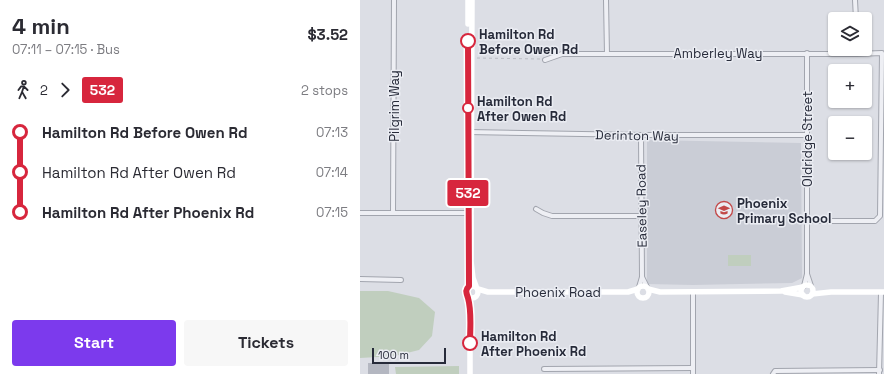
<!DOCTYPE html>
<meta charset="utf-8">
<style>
:root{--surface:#fff;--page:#f7f7f7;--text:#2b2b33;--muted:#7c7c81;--accent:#7c3aed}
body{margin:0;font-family:"Space Grotesk",sans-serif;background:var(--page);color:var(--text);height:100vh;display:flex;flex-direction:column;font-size:15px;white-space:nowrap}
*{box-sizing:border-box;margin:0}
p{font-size:13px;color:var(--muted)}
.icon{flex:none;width:22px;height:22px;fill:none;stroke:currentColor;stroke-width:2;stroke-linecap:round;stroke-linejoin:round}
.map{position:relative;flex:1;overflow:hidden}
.side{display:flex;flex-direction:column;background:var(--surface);width:360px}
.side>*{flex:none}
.badge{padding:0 8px;border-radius:3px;font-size:14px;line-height:26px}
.tools{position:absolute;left:468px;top:12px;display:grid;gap:8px}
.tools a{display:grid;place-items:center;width:44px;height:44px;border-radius:4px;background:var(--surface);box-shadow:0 1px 3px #0004;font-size:20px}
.scale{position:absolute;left:12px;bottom:10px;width:74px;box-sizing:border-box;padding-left:4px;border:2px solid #272b3a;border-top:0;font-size:11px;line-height:14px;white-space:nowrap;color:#272b3a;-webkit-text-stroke:3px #ebedf3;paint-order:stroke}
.map>.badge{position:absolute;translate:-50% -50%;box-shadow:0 0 0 2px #fff}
.legs{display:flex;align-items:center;gap:6px;height:44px;padding:0 12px;font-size:13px}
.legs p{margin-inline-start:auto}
.headline{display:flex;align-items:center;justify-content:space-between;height:68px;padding:0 12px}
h1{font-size:22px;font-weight:700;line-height:30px}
.cta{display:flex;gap:8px;margin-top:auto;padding:8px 12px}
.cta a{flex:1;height:46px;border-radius:4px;background:var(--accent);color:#fff;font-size:16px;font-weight:700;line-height:46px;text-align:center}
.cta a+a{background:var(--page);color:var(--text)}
ul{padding:0 12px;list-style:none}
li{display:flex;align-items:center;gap:14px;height:40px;font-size:15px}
li i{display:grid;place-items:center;width:6px;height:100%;margin:0 5px;background:currentColor}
li i::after{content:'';width:10px;height:10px;margin:-5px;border:3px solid;border-radius:50%;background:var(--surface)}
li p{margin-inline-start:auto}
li:first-child i{background:linear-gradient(#0000 50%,currentColor 0)}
li:last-child i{background:linear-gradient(currentColor 50%,#0000 0)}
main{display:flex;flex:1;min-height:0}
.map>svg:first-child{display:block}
.built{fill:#cacdd6}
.green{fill:#c0cebe}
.building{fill:#b4b7c1}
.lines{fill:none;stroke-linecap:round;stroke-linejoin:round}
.street-casing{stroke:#a2a5ae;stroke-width:6}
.path{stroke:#babcc4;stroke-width:1;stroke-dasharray:3 3;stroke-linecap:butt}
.street{stroke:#eeeff4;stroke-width:4}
.secondary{stroke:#fff;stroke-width:5.5}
.line-1-casing{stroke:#fff;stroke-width:9}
.line-1{stroke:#d7263d;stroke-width:6}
.stop-1-dot{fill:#fff;stroke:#d7263d;stroke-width:2}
.labels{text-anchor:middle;stroke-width:3;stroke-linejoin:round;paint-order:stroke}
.stop-label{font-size:13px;font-weight:bold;fill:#272b3a;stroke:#ebedf3;text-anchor:start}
.street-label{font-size:13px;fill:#272b3a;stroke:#ebedf3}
.poi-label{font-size:13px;font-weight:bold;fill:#272b3a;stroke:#ebedf3;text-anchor:start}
</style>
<main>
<section class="side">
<div class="headline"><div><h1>4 min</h1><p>07:11 – 07:15 · Bus</p></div><b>$3.52</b></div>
<div class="legs"><svg class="icon" aria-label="walk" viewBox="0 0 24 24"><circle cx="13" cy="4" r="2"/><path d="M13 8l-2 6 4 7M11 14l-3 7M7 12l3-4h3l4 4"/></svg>2<svg class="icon" aria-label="forward" viewBox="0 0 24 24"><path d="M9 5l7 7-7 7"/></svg><b class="badge" style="background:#d7263d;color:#fff">532</b><p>2 stops</p></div>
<ul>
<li><i style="color:#d7263d"></i><b>Hamilton Rd Before Owen Rd</b><p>07:13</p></li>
<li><i style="color:#d7263d"></i><span>Hamilton Rd After Owen Rd</span><p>07:14</p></li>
<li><i style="color:#d7263d"></i><b>Hamilton Rd After Phoenix Rd</b><p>07:15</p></li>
</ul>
<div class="cta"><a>Start</a><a>Tickets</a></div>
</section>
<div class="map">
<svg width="524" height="374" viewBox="0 0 524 374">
<rect width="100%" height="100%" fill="#dcdee5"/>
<path class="built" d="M287,140L441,143L442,278L432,283L333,285L287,284Z"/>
<g class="green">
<rect x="368" y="255" width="23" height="11"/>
<path d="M0,291H28L59,298L75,312L72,336L59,350L35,356L0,358Z"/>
<path d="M99,366V374H36L35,367Z"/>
</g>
<rect class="building" x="8" y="363" width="21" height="11"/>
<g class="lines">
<g class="street-casing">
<g id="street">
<path d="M246,0L247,54H497L522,53L520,216L515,221H447"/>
<path d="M495,0L496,19"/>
<path d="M185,60L202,54H247"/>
<path d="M108,132L281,135H446"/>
<path d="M176,209L183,213L192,216H281"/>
<path d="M0,213H111"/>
<path d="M33,213L34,0"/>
<path d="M447,274L451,286"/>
<path d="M282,277L287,287"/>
<path d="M0,279L41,280"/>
<path d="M444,286L447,274V53"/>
<path d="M279,287L282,277L281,135"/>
<path d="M184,369L333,368"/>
<path d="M333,374V292"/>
<path d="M413,374L415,371L520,370"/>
<path d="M519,374L521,293"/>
</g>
</g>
<path class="path" d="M117,58L180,59"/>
<use href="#street" class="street"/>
<g class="secondary">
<path d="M112,0L111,261L113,278L116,286"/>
<path d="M108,24V0"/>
<path d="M108,268L109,286"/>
<circle cx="447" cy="291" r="6"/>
<circle cx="112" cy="292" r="6"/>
<circle cx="283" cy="292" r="6"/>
<path d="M118,289L128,292H268L278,289"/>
<path d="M288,289L300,292L421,291L443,287"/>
<path d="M425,292L443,295"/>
<path d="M452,294L471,292H524"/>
<path d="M108,296L110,310V374"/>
</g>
</g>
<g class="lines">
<g class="line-1-casing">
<path id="line-1" d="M108,41L109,286C105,290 106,292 108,298C112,312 110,328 110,343"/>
</g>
<use href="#line-1" class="line-1"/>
</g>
<defs>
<g id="school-ring" transform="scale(0.9)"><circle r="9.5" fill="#ebedf3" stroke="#c24949" stroke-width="1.5"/><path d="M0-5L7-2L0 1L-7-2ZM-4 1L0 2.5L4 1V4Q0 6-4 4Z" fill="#c24949"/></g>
</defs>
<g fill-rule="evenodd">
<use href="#school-ring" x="364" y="210"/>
</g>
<g class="stop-1-dot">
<circle cx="108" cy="41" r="7"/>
<circle cx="108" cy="108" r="5"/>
<circle cx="110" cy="343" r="7"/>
</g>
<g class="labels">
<g class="stop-label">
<text x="119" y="39">Hamilton Rd<tspan x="119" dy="15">Before Owen Rd</tspan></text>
<text x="117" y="106">Hamilton Rd<tspan x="117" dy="15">After Owen Rd</tspan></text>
<text x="121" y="341">Hamilton Rd<tspan x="121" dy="15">After Phoenix Rd</tspan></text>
</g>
<g class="street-label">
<text x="358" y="58">Amberley Way</text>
<text transform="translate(34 106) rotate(-90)" y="5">Pilgrim Way</text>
<text transform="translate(277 135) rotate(1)" y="5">Derinton Way</text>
<text transform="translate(447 139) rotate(-90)" y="5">Oldridge Street</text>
<text transform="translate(281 206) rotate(-91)" y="5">Easeley Road</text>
<text x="198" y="297">Phoenix Road</text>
</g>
<g class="poi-label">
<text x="377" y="208">Phoenix<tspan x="377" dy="15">Primary School</tspan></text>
</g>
</g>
</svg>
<div class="tools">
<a><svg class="icon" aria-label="layers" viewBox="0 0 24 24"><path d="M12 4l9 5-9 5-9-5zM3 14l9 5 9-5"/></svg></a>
<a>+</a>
<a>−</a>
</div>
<div class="scale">100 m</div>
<b class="badge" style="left:108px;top:193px;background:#d7263d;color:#fff">532</b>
</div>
</main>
